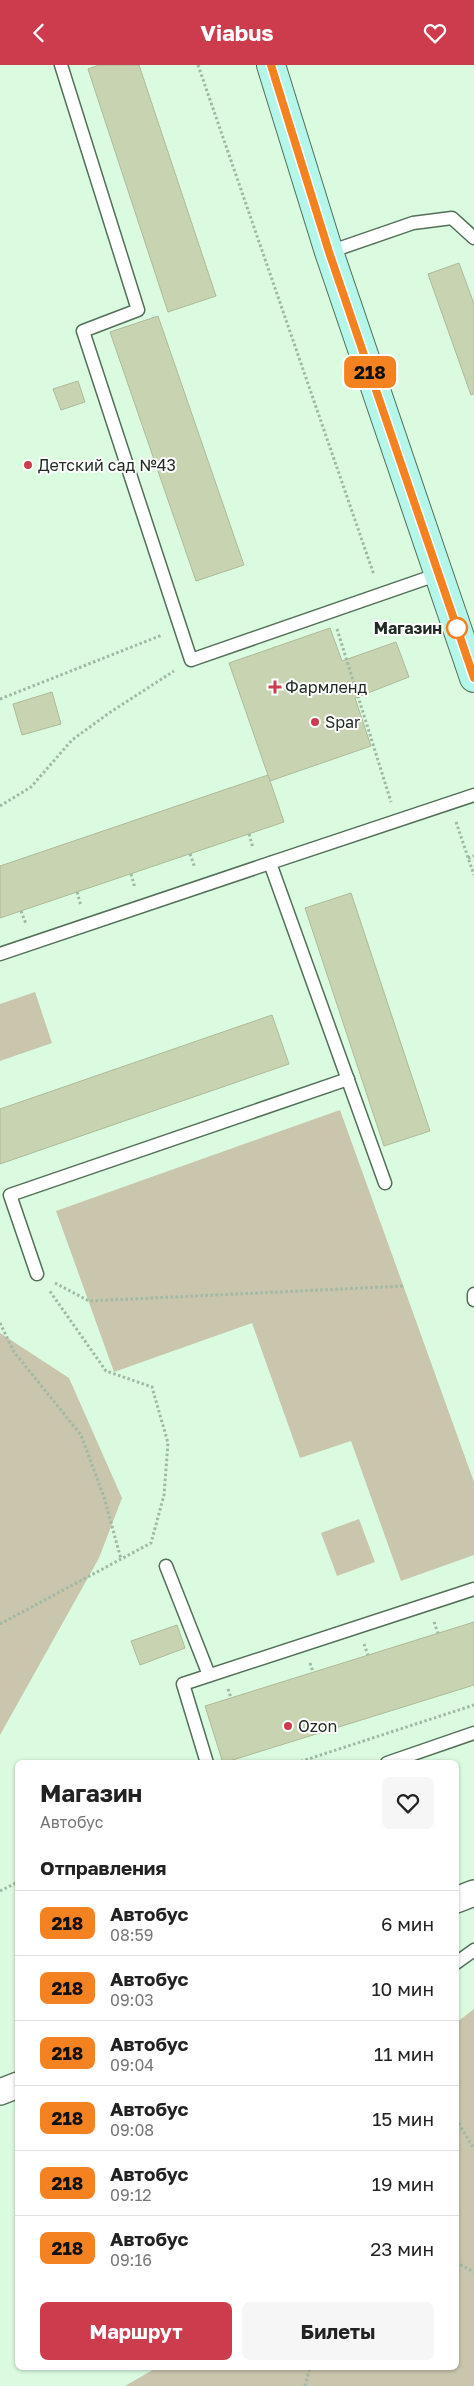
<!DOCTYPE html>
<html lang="ru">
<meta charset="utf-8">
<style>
:root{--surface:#fff;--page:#f6f6f6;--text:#222;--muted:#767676;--line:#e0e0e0;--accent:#cc3c4d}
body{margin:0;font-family:"Golos Text",sans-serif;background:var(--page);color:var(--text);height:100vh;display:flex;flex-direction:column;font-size:19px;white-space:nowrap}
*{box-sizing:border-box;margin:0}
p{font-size:16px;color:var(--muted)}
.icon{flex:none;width:28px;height:28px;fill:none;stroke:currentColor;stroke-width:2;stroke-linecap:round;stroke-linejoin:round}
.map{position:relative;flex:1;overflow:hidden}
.side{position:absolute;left:15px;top:1695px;width:444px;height:610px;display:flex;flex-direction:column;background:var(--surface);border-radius:8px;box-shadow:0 1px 4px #0004}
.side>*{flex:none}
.badge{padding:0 10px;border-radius:8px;font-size:18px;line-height:32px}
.map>.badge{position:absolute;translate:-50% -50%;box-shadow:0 0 0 2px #fff}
h2{padding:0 25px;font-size:19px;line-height:45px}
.round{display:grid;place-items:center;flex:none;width:52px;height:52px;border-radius:8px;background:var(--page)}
.head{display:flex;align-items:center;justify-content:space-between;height:85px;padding:0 25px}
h1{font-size:24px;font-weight:700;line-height:38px}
.cta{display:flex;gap:10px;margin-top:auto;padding:10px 25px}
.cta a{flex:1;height:58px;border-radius:8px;background:var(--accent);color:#fff;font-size:20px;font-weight:700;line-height:58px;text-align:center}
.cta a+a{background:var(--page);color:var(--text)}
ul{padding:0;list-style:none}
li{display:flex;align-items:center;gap:15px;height:65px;padding:0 25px;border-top:1px solid var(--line)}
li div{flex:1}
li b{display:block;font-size:19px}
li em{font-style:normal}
li .badge{min-width:55px;font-weight:700;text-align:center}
header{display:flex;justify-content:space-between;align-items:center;height:65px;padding:0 25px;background:var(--accent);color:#fff;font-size:22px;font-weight:700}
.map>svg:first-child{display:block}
.green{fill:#cac5ad}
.building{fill:#c8d4b1;stroke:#aeba98}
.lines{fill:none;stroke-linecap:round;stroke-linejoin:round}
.lane-casing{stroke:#536f58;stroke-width:15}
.street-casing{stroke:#536f58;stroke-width:28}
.secondary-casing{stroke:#536f58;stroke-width:30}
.path{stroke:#9fb9a4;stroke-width:3;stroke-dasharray:2.5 2.5;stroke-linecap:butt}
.lane{stroke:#fff;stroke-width:12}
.street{stroke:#fff;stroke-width:25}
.secondary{stroke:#b5f6eb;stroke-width:28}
.line-casing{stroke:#fff;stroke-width:11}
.line{stroke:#f58220;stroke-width:8}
.poi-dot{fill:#cc3c4d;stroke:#fff;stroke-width:2}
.stop-dot{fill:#fff;stroke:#f58220;stroke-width:2.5}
.labels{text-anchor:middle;stroke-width:4;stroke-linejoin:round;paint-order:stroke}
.poi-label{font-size:16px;fill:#202c23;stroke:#fff;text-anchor:start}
.stop-label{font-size:16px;font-weight:bold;fill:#202c23;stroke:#fff;text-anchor:end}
</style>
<header><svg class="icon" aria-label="back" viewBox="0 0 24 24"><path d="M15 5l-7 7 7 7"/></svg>Viabus<svg class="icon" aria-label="heart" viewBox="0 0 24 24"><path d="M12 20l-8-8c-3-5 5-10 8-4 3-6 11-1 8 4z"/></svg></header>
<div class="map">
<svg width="474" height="2321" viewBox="0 0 474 2321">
<rect width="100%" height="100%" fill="#dbfbe0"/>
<g class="green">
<path d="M35,927L52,978L0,996V939Z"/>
<path d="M340,1045L474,1417V1490L401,1516L351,1376L300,1393L252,1258L114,1307L56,1146Z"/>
<path d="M0,1268L69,1313L122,1433L99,1493L0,1670Z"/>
<path d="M359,1454L375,1497L337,1511L321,1468Z"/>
<path d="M474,1944V2321H125L156,2303L456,2302V1958Z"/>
</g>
<g class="building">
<path d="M99,0H139L216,231L168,247L88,4Z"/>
<path d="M459,198L474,239V329L471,330L428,209Z"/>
<path d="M158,251L244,500L196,516L110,267Z"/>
<path d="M78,316L85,337L61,345L53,324Z"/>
<path d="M330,563L342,596L396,577L409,612L355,633L371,681L270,716L229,598Z"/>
<path d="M52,627L61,659L22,670L13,639Z"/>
<path d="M268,710L284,757L0,853V801Z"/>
<path d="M351,828L430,1066L384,1081L305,843Z"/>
<path d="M272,950L289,999L0,1099V1044Z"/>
<path d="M474,1557V1620L223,1698L205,1641Z"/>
<path d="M177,1560L185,1583L140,1600L131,1576Z"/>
</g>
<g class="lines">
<g class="lane-casing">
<g id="lane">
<path d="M61,0L138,245L83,266L191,595L439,509"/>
<path d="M329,187L413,158L452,153L474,173"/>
<path d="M0,889L270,798"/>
<path d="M385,1118L270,798L474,730"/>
<path d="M37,1209L10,1130L348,1014"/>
<path d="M474,1229V1235"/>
<path d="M166,1501L209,1610"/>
<path d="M207,1698L183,1619L474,1524"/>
<path d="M387,1698L474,1668"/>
<path d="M456,1898L474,1885"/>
</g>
</g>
<g class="street-casing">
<g id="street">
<path d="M456,1835L474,1828"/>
<path d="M0,2027L18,2020"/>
</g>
</g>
<g class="secondary-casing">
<path id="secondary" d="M271,0L329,187L474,613"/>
</g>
<g class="path">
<path d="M198,0L374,510"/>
<path d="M337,564L391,737"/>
<path d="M0,634L162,570"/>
<path d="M0,741L31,722L72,675L109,648L174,606"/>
<path d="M456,757L474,810"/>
<path d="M249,769L253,783"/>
<path d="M190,789L195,803"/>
<path d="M468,793L474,791"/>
<path d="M131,809L135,823"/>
<path d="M77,827L81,841"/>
<path d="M21,846L26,859"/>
<path d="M55,1218L89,1236L404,1221"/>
<path d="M0,1258L14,1287L81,1370L104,1432L121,1494"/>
<path d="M434,1557L438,1568"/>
<path d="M0,1559L151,1478L164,1430L168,1378L152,1322L106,1306L49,1225"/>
<path d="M364,1579L368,1590"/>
<path d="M310,1598L313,1607"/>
<path d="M228,1624L231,1633"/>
<path d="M296,1698L474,1640"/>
<path d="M0,1826L18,1817"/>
<path d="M456,2054L474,2084"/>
<path d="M456,2201L459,2199L474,2207"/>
<path d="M305,2321L310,2302"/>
</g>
<use href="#lane" class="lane"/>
<use href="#street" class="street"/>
<use href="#secondary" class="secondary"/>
</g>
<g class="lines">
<g class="line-casing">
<path id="line" d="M271,0L329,187L474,613"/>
</g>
<use href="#line" class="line"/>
</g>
<g class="poi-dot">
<circle cx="28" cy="400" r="5"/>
<path d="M272.5 614.5h5v5h5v5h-5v5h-5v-5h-5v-5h5z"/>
<circle cx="315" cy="657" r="5"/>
<circle cx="288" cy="1661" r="5"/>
</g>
<circle class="stop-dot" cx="457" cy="563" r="10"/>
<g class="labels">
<g class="poi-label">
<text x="38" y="406">Детский сад №43</text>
<text x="285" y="628">Фармленд</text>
<text x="325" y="663">Spar</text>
<text x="298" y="1667">Ozon</text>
</g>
<g class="stop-label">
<text x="442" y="569">Магазин</text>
</g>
</g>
</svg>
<b class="badge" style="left:370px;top:307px;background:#f58220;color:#111">218</b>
<section class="side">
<div class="head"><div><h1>Магазин</h1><p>Автобус</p></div><a class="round"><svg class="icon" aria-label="heart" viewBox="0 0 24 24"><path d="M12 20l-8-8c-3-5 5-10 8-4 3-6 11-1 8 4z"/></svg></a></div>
<h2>Отправления</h2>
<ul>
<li><span class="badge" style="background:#f58220;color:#111">218</span><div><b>Автобус</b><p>08:59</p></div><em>6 мин</em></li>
<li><span class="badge" style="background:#f58220;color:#111">218</span><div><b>Автобус</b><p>09:03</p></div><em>10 мин</em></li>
<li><span class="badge" style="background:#f58220;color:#111">218</span><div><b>Автобус</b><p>09:04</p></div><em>11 мин</em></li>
<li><span class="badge" style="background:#f58220;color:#111">218</span><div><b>Автобус</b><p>09:08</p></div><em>15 мин</em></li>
<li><span class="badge" style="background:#f58220;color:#111">218</span><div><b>Автобус</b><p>09:12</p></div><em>19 мин</em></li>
<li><span class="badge" style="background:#f58220;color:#111">218</span><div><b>Автобус</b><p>09:16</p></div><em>23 мин</em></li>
</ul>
<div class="cta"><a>Маршрут</a><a>Билеты</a></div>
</section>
</div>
